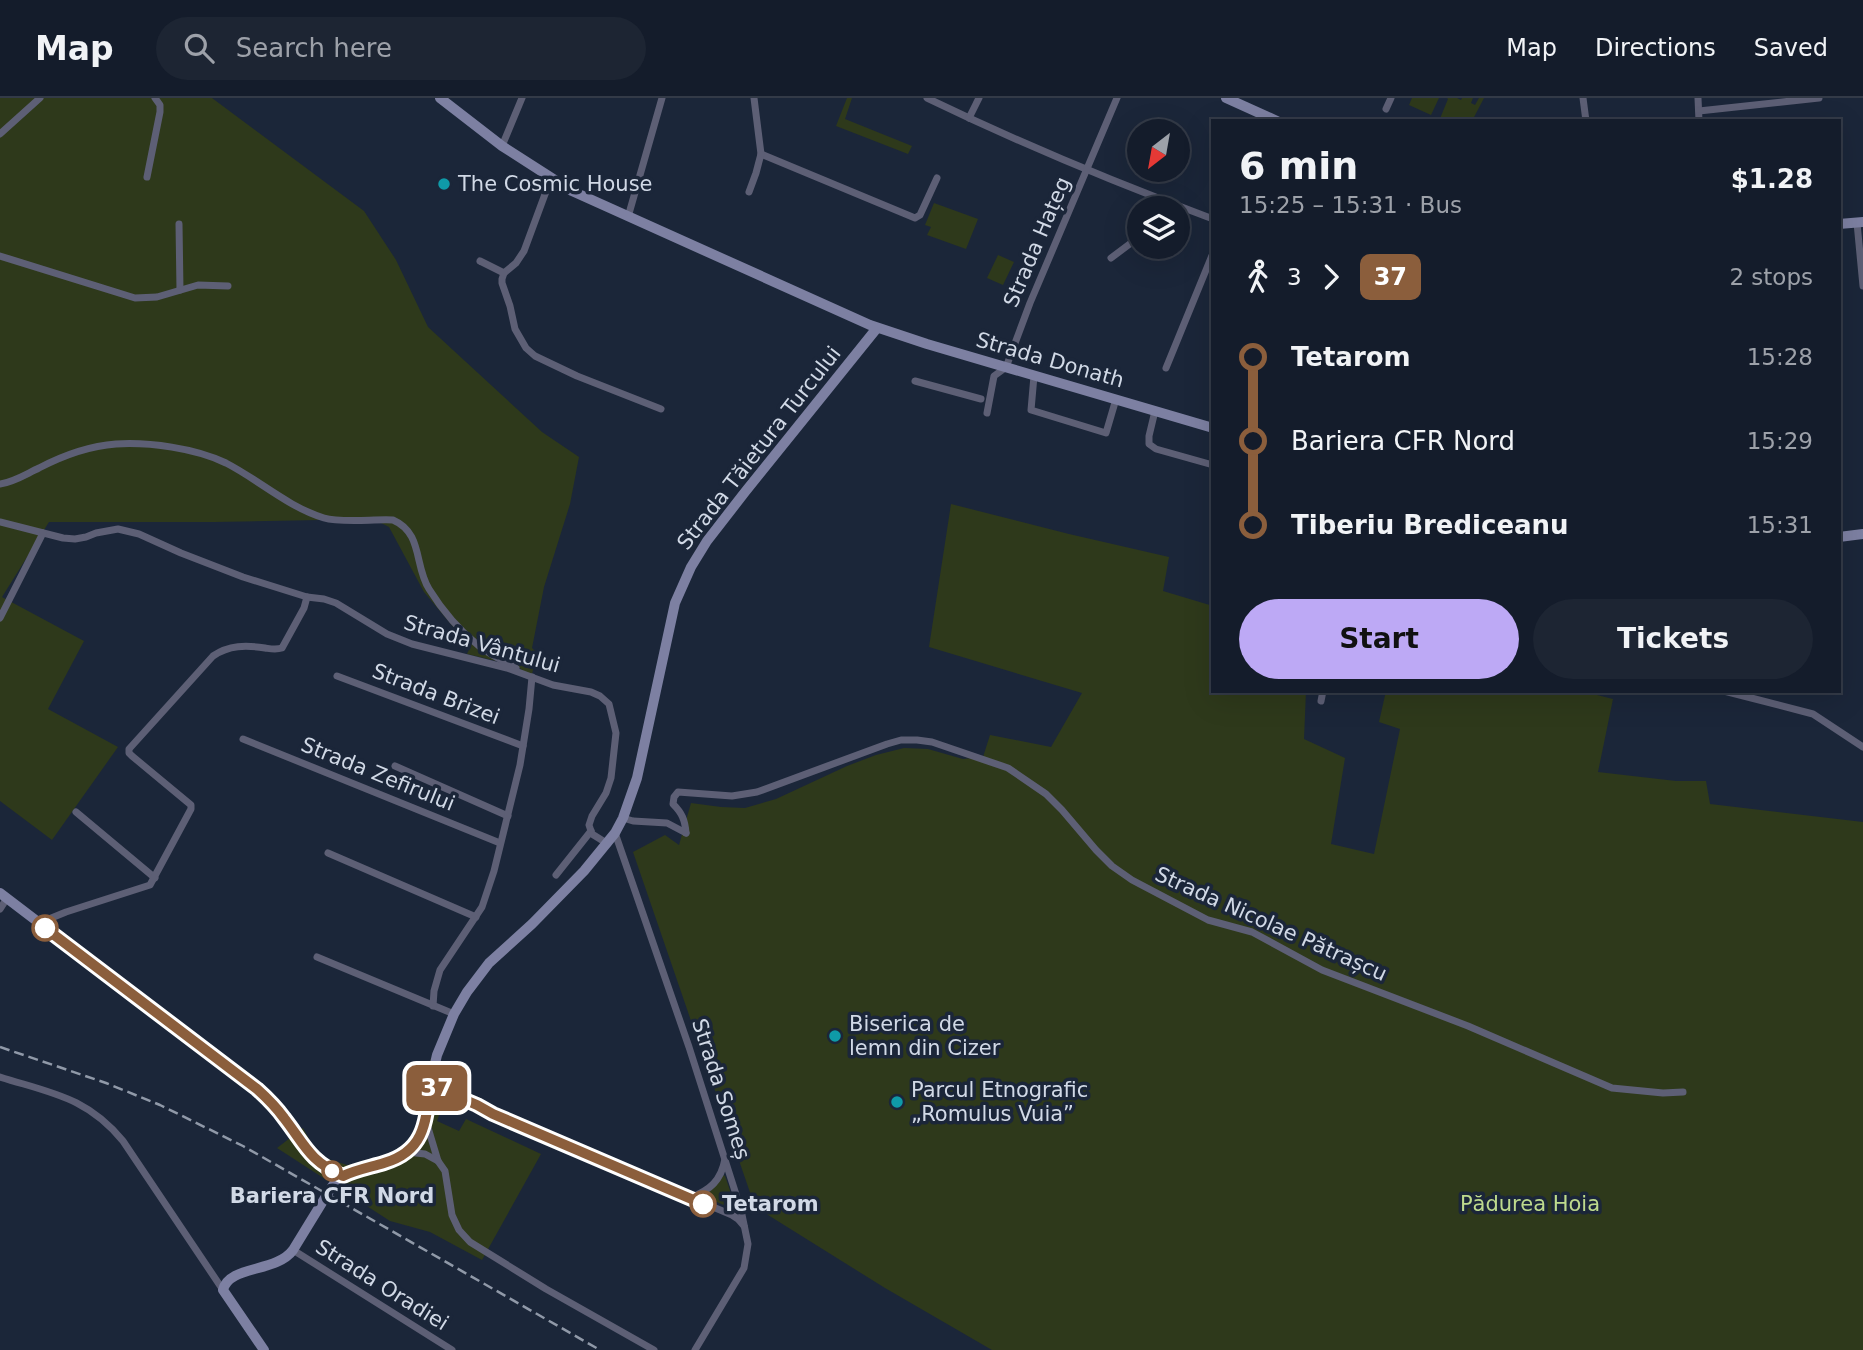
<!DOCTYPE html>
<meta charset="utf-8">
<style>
:root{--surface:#141c2b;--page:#1d2533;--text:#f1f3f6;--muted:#9da1a9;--line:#333a47;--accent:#bda9f5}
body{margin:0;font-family:"DejaVu Sans",sans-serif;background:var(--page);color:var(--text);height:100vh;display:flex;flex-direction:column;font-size:26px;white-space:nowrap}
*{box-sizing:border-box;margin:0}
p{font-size:23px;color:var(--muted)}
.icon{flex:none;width:38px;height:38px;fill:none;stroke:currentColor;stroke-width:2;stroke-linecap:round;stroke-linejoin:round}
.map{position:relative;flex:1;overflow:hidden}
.details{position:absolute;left:1211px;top:21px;width:630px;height:574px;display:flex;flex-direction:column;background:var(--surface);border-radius:0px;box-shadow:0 7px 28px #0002,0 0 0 2px var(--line)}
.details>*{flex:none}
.badge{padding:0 14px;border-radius:10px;font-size:24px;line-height:46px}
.needle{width:46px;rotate:211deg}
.controls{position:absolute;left:1127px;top:21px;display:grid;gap:14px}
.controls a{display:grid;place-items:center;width:63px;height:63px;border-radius:50%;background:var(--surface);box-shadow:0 7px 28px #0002,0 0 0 2px var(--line);font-size:35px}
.map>.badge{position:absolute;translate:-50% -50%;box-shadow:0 0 0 4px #fff}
.legs{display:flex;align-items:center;gap:10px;height:77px;padding:0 28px;font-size:23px}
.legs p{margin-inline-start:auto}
.headline{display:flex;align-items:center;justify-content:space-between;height:119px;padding:0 28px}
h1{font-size:38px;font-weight:800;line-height:52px}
.primary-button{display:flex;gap:14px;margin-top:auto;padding:14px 28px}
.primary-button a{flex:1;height:80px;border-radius:42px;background:var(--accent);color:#111;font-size:28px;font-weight:800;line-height:80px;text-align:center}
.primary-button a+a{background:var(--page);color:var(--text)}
ul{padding:0 28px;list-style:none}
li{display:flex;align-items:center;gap:24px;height:84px;font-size:26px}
li i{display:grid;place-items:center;width:10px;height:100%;margin:0 9px;background:currentColor}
li i::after{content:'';width:18px;height:18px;margin:-9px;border:5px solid;border-radius:50%;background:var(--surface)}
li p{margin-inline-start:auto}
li:first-child i{background:linear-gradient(#0000 50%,currentColor 0)}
li:last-child i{background:linear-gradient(currentColor 50%,#0000 0)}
header{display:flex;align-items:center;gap:42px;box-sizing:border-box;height:98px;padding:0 35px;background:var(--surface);border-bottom:2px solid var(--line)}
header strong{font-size:33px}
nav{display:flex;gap:38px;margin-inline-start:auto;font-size:24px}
.search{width:490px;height:63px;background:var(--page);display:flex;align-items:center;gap:18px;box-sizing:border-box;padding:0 24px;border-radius:38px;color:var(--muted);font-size:26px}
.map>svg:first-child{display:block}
.green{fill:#2e391b}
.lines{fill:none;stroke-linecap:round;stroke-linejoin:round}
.street{stroke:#5d5f75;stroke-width:7}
.secondary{stroke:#7d80a2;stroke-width:10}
.rail{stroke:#9099a8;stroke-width:2.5;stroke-dasharray:10 5;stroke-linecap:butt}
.line-1-casing{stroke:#fff;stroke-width:16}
.line-1{stroke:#8b5e3c;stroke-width:10}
.culture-dot{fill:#0f9aa8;stroke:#1b2639;stroke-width:2.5}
.stop-1-dot{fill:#fff;stroke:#8b5e3c;stroke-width:3.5}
.labels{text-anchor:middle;stroke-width:7;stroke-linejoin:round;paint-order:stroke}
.poi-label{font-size:21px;fill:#d1d9e6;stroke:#1b2639;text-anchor:start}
.street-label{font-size:21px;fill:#d1d9e6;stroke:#1b2639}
.stop-label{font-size:21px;font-weight:bold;fill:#d1d9e6;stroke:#1b2639}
.park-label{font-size:21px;fill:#beda8d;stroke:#1b2639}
</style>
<header>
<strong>Map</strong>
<div class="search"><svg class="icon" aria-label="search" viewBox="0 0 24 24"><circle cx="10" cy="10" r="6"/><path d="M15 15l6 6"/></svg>Search here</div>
<nav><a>Map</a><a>Directions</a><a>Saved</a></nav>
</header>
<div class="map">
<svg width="1863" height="1252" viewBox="0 0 1863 1252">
<rect width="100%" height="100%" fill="#1b2639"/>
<g class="green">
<path d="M0,0H212L364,113L396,162L428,229L542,334L579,359L570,406L544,489L532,550L537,555L532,576L526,575L517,568L467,556L470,549L424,494L389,429L373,421L214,424H49L2,499L84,543L48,611L118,649L52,742L0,703Z"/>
<path d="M847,0H852L845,21L912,48L908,56L836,28Z"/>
<path d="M1412,0H1439L1431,17L1409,7Z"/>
<path d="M1447,0H1457L1461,2L1462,0H1473L1471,5L1475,7L1479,0H1484L1472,23H1439L1448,1Z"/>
<path d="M934,105L978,121L966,151L927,137L931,129L925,127Z"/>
<path d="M998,157L1014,164L1003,187L987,180Z"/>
<path d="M951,406L1069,436L1169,459L1163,493L1213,508V593H1306L1304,641L1345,660L1331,746L1374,756L1400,631L1379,624L1386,593H1581L1613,601L1598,674L1676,683H1706L1710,706L1863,724V1252H992L885,1190L755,1109L633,754L665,737L679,747L691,705L721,709L745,710L776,701L847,668L876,657L904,650L928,651L963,661L983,659L990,637L1051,649L1082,595L929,549Z"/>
<path d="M431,960L445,964L440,976L452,982L437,1023L459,1033L466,1021L541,1056L482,1162L430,1134L390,1123L277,1050L303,1030L314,1050L325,1060L347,1067L383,1062L395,1056L413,1045L417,1035L424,986Z"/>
<path d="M721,1076L725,1078L735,1107L728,1109L699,1096Z"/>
</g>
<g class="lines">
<g class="street">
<path d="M927,0C1020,45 1116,85 1213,121"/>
<path d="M1583,0L1586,23"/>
<path d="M1698,0L1699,23"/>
<path d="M1386,11L1391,0"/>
<path d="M1699,13L1819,0"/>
<path d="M969,20L979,0"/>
<path d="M0,36L40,0"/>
<path d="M502,48L522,0"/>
<path d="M761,56L915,120L920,117L937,80"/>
<path d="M147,79L160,14V7L155,0"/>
<path d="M551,80L524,153L516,165L504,175L502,181V185L510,208L515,231L526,250L535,258L577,278L661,311"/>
<path d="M749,94L756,75L761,56L754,0"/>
<path d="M628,119L662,0"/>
<path d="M1857,125L1863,188"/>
<path d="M179,126L180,192"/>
<path d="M0,158L135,200L157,199L198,187L228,188"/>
<path d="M1111,160L1139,139"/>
<path d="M480,163L504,175"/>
<path d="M1166,270L1213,155"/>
<path d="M1034,278L1031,312L1106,335L1116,301"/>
<path d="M915,283L981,301"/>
<path d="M1155,313L1149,338V346L1156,351L1213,367"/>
<path d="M987,315L994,278L1005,270L1008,264L1030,205L1117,0"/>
<path d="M0,386C14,384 26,376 39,370C62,358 89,348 116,346C149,344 195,350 226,365C259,382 288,409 324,420C341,425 374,421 393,422C423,435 414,467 429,491C442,512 460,533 479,548C490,557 504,563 516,570"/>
<path d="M0,424L63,440L75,441L86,439L96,435L118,431L139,436L181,455L243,479L307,499L324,501L336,505L387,536L412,546L507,570L553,587L591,594L600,598L609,606L616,635L611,680L606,695L592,718L589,727L592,736L608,746"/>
<path d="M0,520L43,435"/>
<path d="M337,578L523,648"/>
<path d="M1724,593L1813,616L1863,649"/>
<path d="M1321,603L1323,593"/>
<path d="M243,641L500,745"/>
<path d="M395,668L508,718"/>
<path d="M76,714L155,780"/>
<path d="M623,720L633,723L667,725L686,735"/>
<path d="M615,735L689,949L741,1112L748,1146L744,1170L695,1252"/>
<path d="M686,735C685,722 682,715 673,706L674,699L678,694L732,698L757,694L887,646L901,642H917L932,644L1008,670L1046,696L1062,712L1096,752L1112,768L1132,782L1208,822L1252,834L1322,872L1468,928L1612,990L1663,995L1683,994"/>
<path d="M328,755L476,819"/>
<path d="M556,777L591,733"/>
<path d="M0,811L7,800"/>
<path d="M39,825L66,814L150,787L191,711V707L132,658L129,655V651L213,558C229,547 246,547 265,550C272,551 276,552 282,550L304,510L307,499"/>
<path d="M317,859L454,916"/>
<path d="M433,908L434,893L440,872L482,809L494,773L520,667L529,611L532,579"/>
<path d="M0,979C51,995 87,999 123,1043L223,1192"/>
<path d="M430,987L477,1007L493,1016L732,1117L738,1121L744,1128"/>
<path d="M426,1023L438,1063L445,1073L452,1117L459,1132L470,1144L546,1191L654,1252"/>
<path d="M407,1054L425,1056L438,1063"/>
<path d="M690,1100C710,1092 721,1083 725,1061"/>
<path d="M293,1152L452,1252"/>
</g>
<g class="secondary">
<path d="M440,0L502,48L572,93L870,227L927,246L1213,330"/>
<path d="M1226,0L1277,23"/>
<path d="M1839,126L1863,124"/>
<path d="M1839,439L1863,436"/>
<path d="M0,795L257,991C268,1001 278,1012 287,1024C307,1050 311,1064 343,1078"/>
<path d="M264,1252L223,1192C229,1167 276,1175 293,1152L331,1090L337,1082L348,1075L394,1061L407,1054L417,1044L426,1023L430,987L437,957L454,916L467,894L489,865L532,826L584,773L615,735L623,720L637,680L675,505L691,469L707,443L745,394L877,230"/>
</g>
<path class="rail" d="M0,949L106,985L160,1007L243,1048L600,1252"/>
</g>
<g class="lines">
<g class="line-1-casing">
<path id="line-1" d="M45,830L257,991C267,1000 276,1009 284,1020C305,1047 309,1063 343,1078C355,1072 371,1069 384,1065C425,1053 426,1024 430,987L477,1007L493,1016L703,1106"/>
</g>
<use href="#line-1" class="line-1"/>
</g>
<g class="culture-dot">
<circle cx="444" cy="86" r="7"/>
<circle cx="835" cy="938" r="7"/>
<circle cx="897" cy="1004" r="7"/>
</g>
<g class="stop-1-dot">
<circle cx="45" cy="830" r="12"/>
<circle cx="332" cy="1073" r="9"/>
<circle cx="703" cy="1106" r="12"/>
</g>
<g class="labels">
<g class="poi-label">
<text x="458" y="93">The Cosmic House</text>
<text x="849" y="933">Biserica de<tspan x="849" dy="24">lemn din Cizer</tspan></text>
<text x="911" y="999">Parcul Etnografic<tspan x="911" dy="24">„Romulus Vuia”</tspan></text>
</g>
<g class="street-label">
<text transform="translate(1037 144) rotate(-67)" y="7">Strada Hațeg</text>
<text transform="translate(1050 262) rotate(16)" y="7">Strada Donath</text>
<text transform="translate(759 350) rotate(-52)" y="7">Strada Tăietura Turcului</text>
<text transform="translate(482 546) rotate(16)" y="7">Strada Vântului</text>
<text transform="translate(436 596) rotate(21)" y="7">Strada Brizei</text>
<text transform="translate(378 676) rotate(22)" y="7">Strada Zefirului</text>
<text transform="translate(1271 826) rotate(24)" y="7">Strada Nicolae Pătrașcu</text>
<text transform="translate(721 991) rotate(72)" y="7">Strada Someș</text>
<text transform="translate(382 1187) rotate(32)" y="7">Strada Oradiei</text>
</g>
<g class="stop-label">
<text x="332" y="1105">Bariera CFR Nord</text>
<text x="722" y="1113" text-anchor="start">Tetarom</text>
</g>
<g class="park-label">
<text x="1530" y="1113">Pădurea Hoia</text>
</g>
</g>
</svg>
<div class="controls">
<a><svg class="needle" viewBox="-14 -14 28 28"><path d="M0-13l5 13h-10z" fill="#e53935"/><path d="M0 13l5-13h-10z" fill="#9da1a9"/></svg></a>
<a><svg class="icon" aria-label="layers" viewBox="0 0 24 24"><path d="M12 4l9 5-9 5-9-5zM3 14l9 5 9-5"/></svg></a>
</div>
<b class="badge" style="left:437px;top:990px;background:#8b5e3c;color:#fff">37</b>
<section class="details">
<div class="headline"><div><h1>6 min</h1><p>15:25 – 15:31 · Bus</p></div><b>$1.28</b></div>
<div class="legs"><svg class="icon" aria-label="walk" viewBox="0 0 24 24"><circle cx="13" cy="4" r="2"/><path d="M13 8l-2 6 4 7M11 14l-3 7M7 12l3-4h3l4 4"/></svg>3<svg class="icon" aria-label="forward" viewBox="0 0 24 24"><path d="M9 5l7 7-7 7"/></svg><b class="badge" style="background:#8b5e3c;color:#fff">37</b><p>2 stops</p></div>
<ul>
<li><i style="color:#8b5e3c"></i><b>Tetarom</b><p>15:28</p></li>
<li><i style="color:#8b5e3c"></i><span>Bariera CFR Nord</span><p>15:29</p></li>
<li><i style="color:#8b5e3c"></i><b>Tiberiu Brediceanu</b><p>15:31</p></li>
</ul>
<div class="primary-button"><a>Start</a><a>Tickets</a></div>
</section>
</div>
